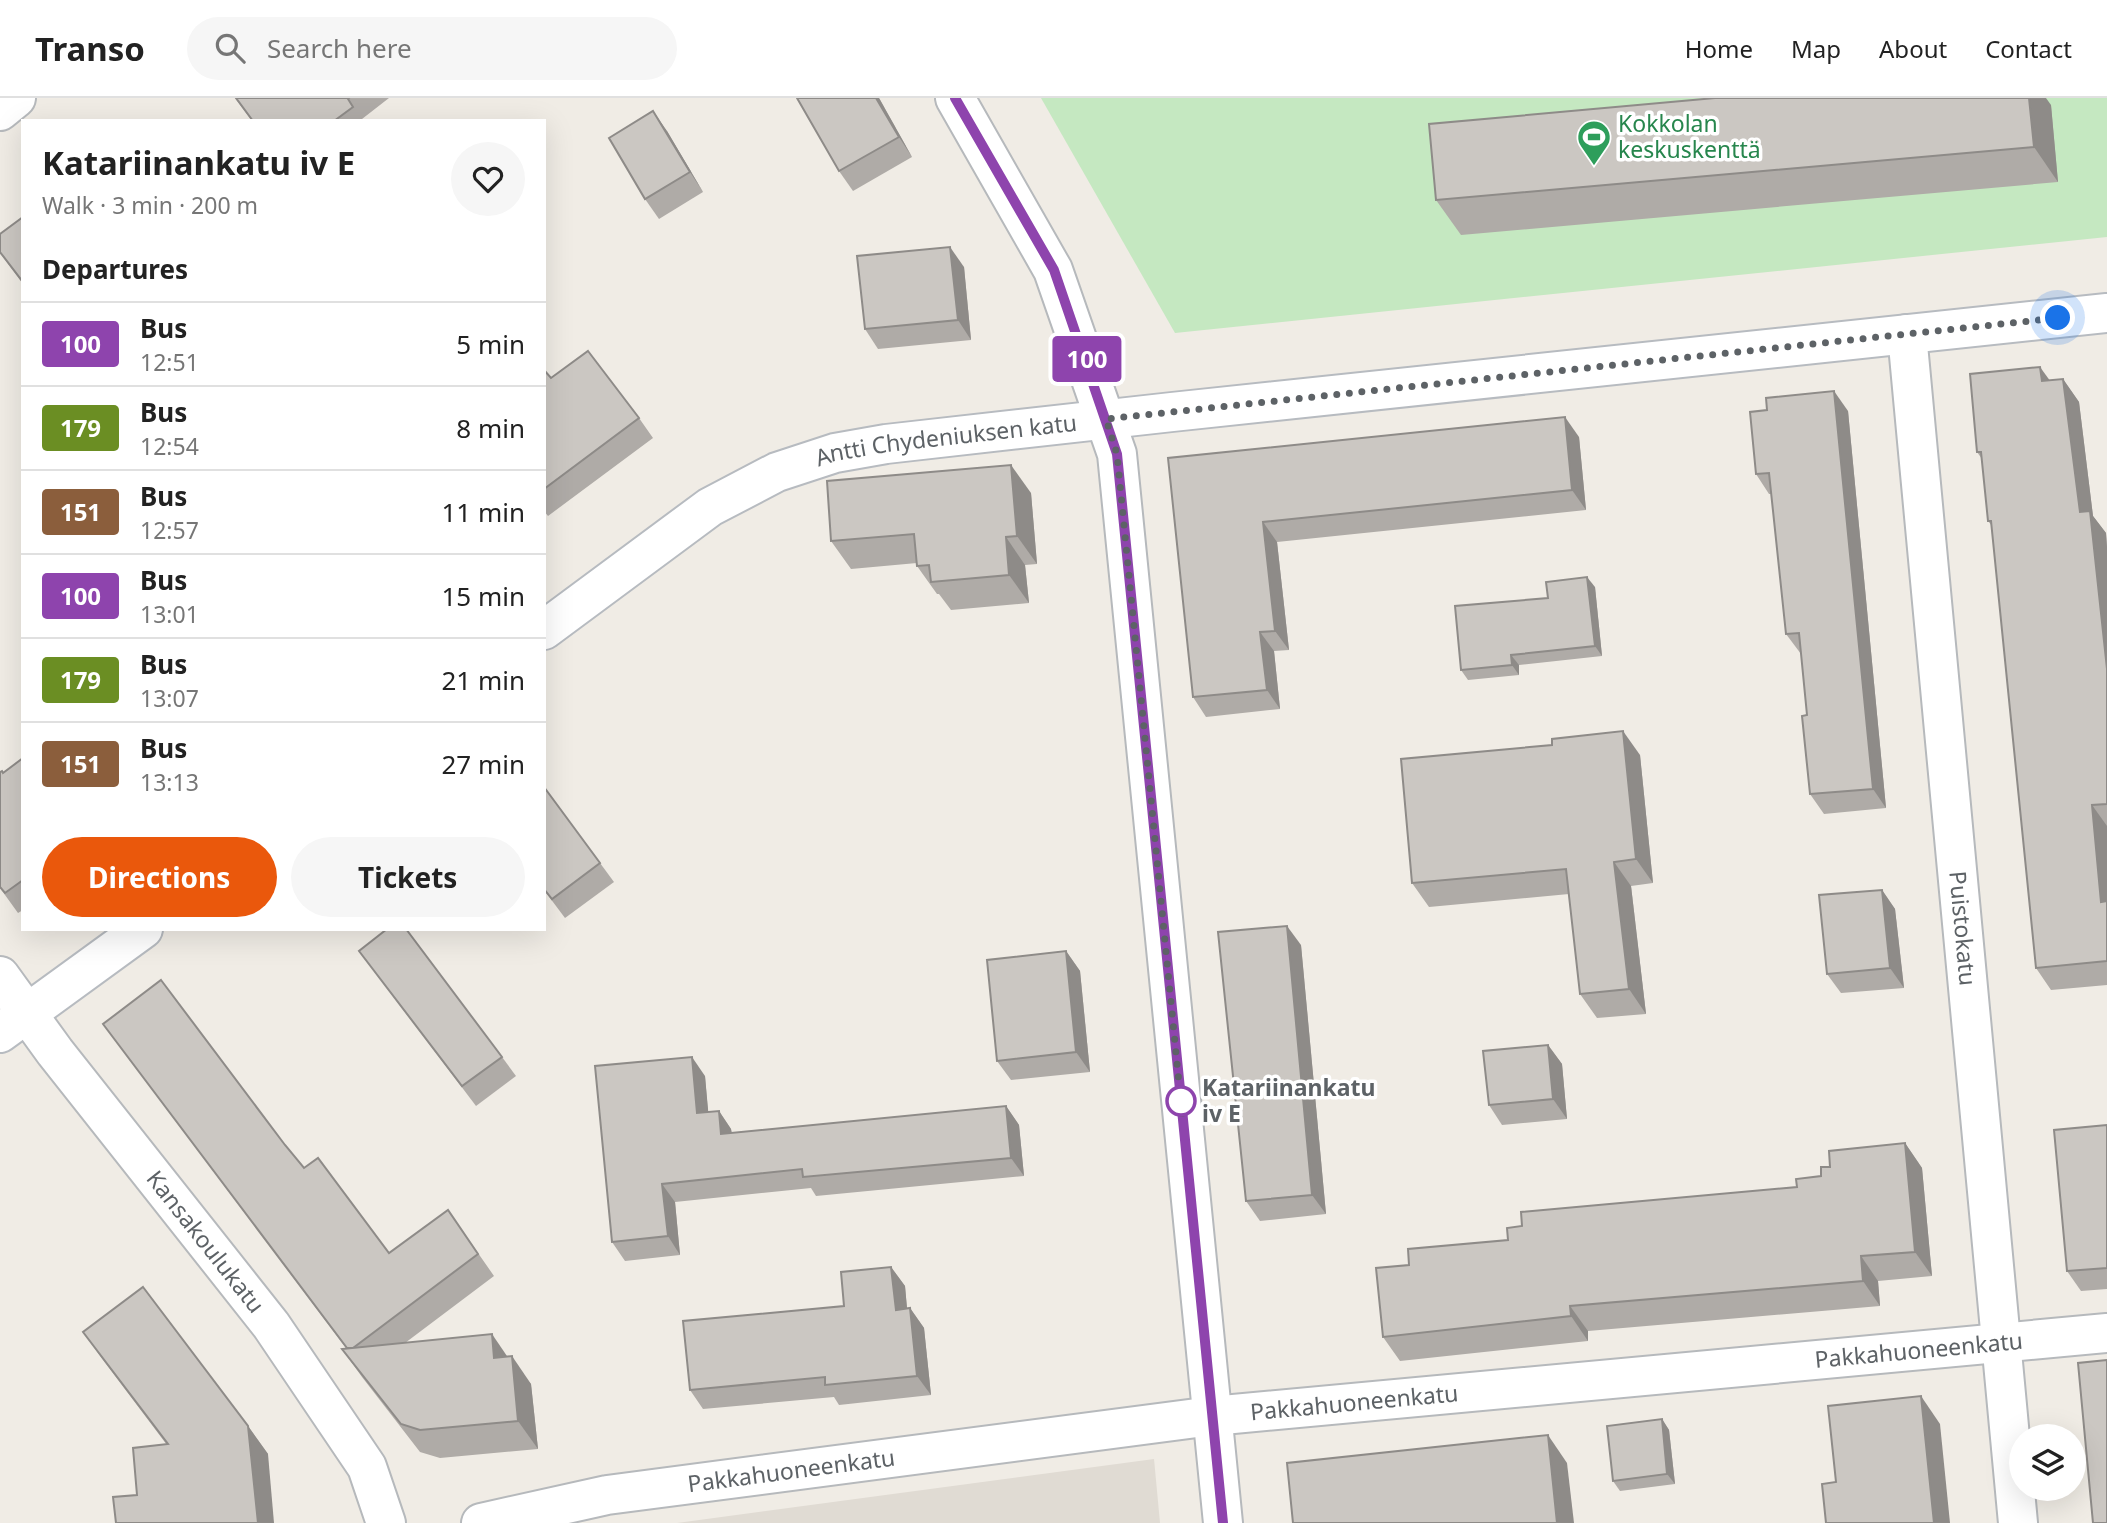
<!DOCTYPE html>
<meta charset="utf-8">
<style>
:root{--surface:#fff;--page:#f6f6f6;--text:#222;--muted:#767676;--line:#e0e0e0;--accent:#ea580c}
body{margin:0;font-family:"Noto Sans",sans-serif;background:var(--page);color:var(--text);height:100vh;display:flex;flex-direction:column;font-size:26px;white-space:nowrap}
*{box-sizing:border-box;margin:0}
p{font-size:23px;color:var(--muted)}
.icon{flex:none;width:38px;height:38px;fill:none;stroke:currentColor;stroke-width:2;stroke-linecap:round;stroke-linejoin:round}
.map{position:relative;flex:1;overflow:hidden}
.details{position:absolute;left:21px;top:21px;width:525px;height:812px;display:flex;flex-direction:column;background:var(--surface);border-radius:0px;box-shadow:0 7px 28px #0002}
.details>*{flex:none}
.badge{padding:0 14px;border-radius:5px;font-size:24px;line-height:46px}
.controls{position:absolute;left:2009px;top:1326px;display:grid;gap:14px}
.controls a{display:grid;place-items:center;width:77px;height:77px;border-radius:50%;background:var(--surface);box-shadow:0 7px 28px #0002;font-size:35px}
.you{position:absolute;width:35px;height:35px;margin:-18px;border:5px solid #fff;border-radius:50%;background:#1a73e8;box-shadow:0 0 0 10px #1a73e833}
.map>.badge{position:absolute;translate:-50% -50%;box-shadow:0 0 0 4px #fff}
h2{padding:0 21px;font-size:26px;line-height:63px}
.round{display:grid;place-items:center;flex:none;width:74px;height:74px;border-radius:37px;background:var(--page)}
.summary{display:flex;align-items:center;justify-content:space-between;height:119px;padding:0 21px}
h1{font-size:33px;font-weight:700;line-height:52px}
.cta{display:flex;gap:14px;margin-top:auto;padding:14px 21px}
.cta a{flex:1;height:80px;border-radius:42px;background:var(--accent);color:#fff;font-size:28px;font-weight:700;line-height:80px;text-align:center}
.cta a+a{background:var(--page);color:var(--text)}
ul{padding:0;list-style:none}
li{display:flex;align-items:center;gap:21px;height:84px;padding:0 21px;border-top:2px solid var(--line)}
li div{flex:1}
li b{display:block;font-size:26px}
li em{font-style:normal}
li .badge{min-width:77px;font-weight:700;text-align:center}
header{display:flex;align-items:center;gap:42px;box-sizing:border-box;height:98px;padding:0 35px;background:var(--surface);border-bottom:2px solid var(--line)}
header strong{font-size:33px}
nav{display:flex;gap:38px;margin-inline-start:auto;font-size:24px}
.search{width:490px;height:63px;background:var(--page);display:flex;align-items:center;gap:18px;box-sizing:border-box;padding:0 24px;border-radius:38px;color:var(--muted);font-size:26px}
.map>svg:first-child{display:block}
.education{fill:#e0dbd3}
.green{fill:#c5e8c1}
.lines{fill:none;stroke-linecap:round;stroke-linejoin:round}
.minor-casing{stroke:#b6b9bc;stroke-width:42}
.tertiary-casing{stroke:#b6b9bc;stroke-width:42}
.secondary-casing{stroke:#b7bbc0;stroke-width:42}
.minor{stroke:#fff;stroke-width:38}
.tertiary{stroke:#fff;stroke-width:38}
.secondary{stroke:#fff;stroke-width:38}
.wall{fill:#afaba7}
.shaded-wall{fill:#8e8b88}
.building{fill:#cbc7c2;stroke:#8e8b88;stroke-width:2}
.line-casing{stroke:#fff;stroke-width:16}
.line{stroke:#8e44ad;stroke-width:10}
.walk{stroke:#5d6266;stroke-width:7;stroke-dasharray:0 12.6}
.stop-dot{fill:#fff;stroke:#8e44ad;stroke-width:3.5}
.labels{text-anchor:middle;stroke-width:7;stroke-linejoin:round;paint-order:stroke}
.leisure-label{font-size:23px;fill:#27864d;stroke:#fff;text-anchor:start}
.street-label{font-size:23px;fill:#5d6266;stroke:#fff}
.stop-label{font-size:23px;font-weight:bold;fill:#5d6266;stroke:#fff;text-anchor:start}
</style>
<header>
<strong>Transo</strong>
<div class="search"><svg class="icon" aria-label="search" viewBox="0 0 24 24"><circle cx="10" cy="10" r="6"/><path d="M15 15l6 6"/></svg>Search here</div>
<nav><a>Home</a><a>Map</a><a>About</a><a>Contact</a></nav>
</header>
<div class="map">
<svg width="2107" height="1425" viewBox="0 0 2107 1425">
<rect width="100%" height="100%" fill="#f0ece5"/>
<path class="education" d="M1154,1361L1160,1425H677Z"/>
<path class="green" d="M1041,0H2107V139L1175,235Z"/>
<g class="lines">
<g class="minor-casing">
<g id="minor">
<path d="M0,13L16,0"/>
<path id="s1" d="M1907,236L2018,1425"/>
<path id="s2" d="M0,878L55,954L271,1227L367,1369L386,1425"/>
<path id="s3" d="M481,1425L607,1397L1212,1318L2107,1235"/>
</g>
</g>
<g class="tertiary-casing">
<path id="tertiary" d="M955,0L1053,172L1117,356L1223,1425"/>
</g>
<g class="secondary-casing">
<g id="secondary">
<path id="s4" d="M544,532L710,409L777,374L835,355L886,346L1172,314L2107,215"/>
<path d="M0,935L143,831"/>
</g>
</g>
<use href="#minor" class="minor"/>
<use href="#tertiary" class="tertiary"/>
<use href="#secondary" class="secondary"/>
</g>
<g class="wall">
<path d="M235,0H389L362,21L363,23H252Z"/>
<path d="M879,0L912,59L853,93L839,73Z"/>
<path d="M2051,7L2058,84L1461,137L1436,102Z"/>
<path d="M667,33L703,94L659,121L645,101Z"/>
<path d="M23,119V186L0,155V136Z"/>
<path d="M964,169L971,242L878,251L865,231Z"/>
<path d="M544,272L551,280L639,320L653,340L548,418L544,413Z"/>
<path d="M2063,281L2079,304L2093,418L2106,435L2107,449V887L2051,892L2036,870L1992,428L1988,423L1982,361L1977,354L2050,283Z"/>
<path d="M1848,313L1886,710L1824,716L1810,696L1807,617L1801,556L1786,536L1771,396H1769L1756,376Z"/>
<path d="M1579,339L1586,412L1277,444L1289,552L1274,553L1280,611L1206,619L1193,599L1168,360Z"/>
<path d="M1031,395L1037,466L1025,467L1029,505L951,512L939,496H937L917,468V465L851,471L831,443Z"/>
<path d="M1595,489L1602,558L1519,567V577L1468,582L1461,572L1548,500Z"/>
<path d="M1640,657L1653,785L1631,788L1646,916L1597,920L1580,896L1569,796L1429,809L1412,785Z"/>
<path d="M23,660V812L18,815L0,790V674L3,675Z"/>
<path d="M544,689L614,784L565,820L544,792Z"/>
<path d="M1882,792L1895,811L1904,890L1841,895L1827,876Z"/>
<path d="M1301,847L1326,1116L1260,1123L1246,1103Z"/>
<path d="M359,853L502,959L516,978L476,1008Z"/>
<path d="M1066,853L1080,873L1090,974L1011,982L997,963Z"/>
<path d="M103,926L285,1047L304,1070L389,1155L448,1112L494,1178L405,1245L507,1259L531,1286L538,1351L440,1360L420,1354L362,1279L342,1251L346,1250Z"/>
<path d="M1548,947L1562,966L1567,1021L1502,1027L1489,1007Z"/>
<path d="M705,978L708,1014L719,1013L731,1031L732,1035L1006,1008L1019,1027L1024,1078L816,1098L811,1090L675,1104L680,1157L625,1163L612,1144Z"/>
<path d="M2107,1027V1191L2081,1193L2067,1173Z"/>
<path d="M1905,1045L1922,1070L1932,1178L1878,1183L1880,1208L1588,1233V1243L1400,1263L1383,1239L1409,1167L1508,1142L1522,1128L1797,1089L1821,1078L1830,1069Z"/>
<path d="M891,1169L905,1188L907,1211L910,1210L924,1230L931,1297L839,1307L834,1299L703,1311L690,1292L844,1208Z"/>
<path d="M83,1234L248,1328L268,1356L137,1397L167,1347L103,1262Z"/>
<path d="M1662,1321L1669,1332L1675,1386L1620,1393L1613,1383Z"/>
</g>
<g class="shaded-wall">
<path d="M876,0H879L912,59L899,39Z"/>
<path d="M2029,0H2046L2051,7L2058,84L2034,49Z"/>
<path d="M653,13L667,33L703,94L690,74Z"/>
<path d="M950,149L964,169L971,242L958,222Z"/>
<path d="M2040,269L2056,291L2042,283Z"/>
<path d="M2063,281L2079,304L2093,418L2106,435L2107,449V571L2080,414Z"/>
<path d="M1834,293L1848,313L1886,710L1873,691Z"/>
<path d="M1565,319L1579,339L1586,412L1572,392Z"/>
<path d="M1011,367L1031,395L1037,466L1017,438Z"/>
<path d="M1263,424L1277,444L1289,552L1275,533Z"/>
<path d="M1006,439L1025,467L1029,505L1009,477Z"/>
<path d="M1587,479L1595,489L1602,558L1595,548Z"/>
<path d="M1260,534L1274,553L1280,611L1267,592Z"/>
<path d="M1511,557L1519,567V577L1512,567Z"/>
<path d="M1623,633L1640,657L1653,785L1636,761Z"/>
<path d="M2092,707L2107,728V812L2101,804Z"/>
<path d="M1614,764L1631,788L1646,916L1629,891Z"/>
<path d="M1882,792L1895,811L1904,890L1890,870Z"/>
<path d="M1287,828L1301,847L1326,1116L1312,1097Z"/>
<path d="M1066,853L1080,873L1090,974L1076,954Z"/>
<path d="M1548,947L1562,966L1567,1021L1553,1001Z"/>
<path d="M692,959L705,978L710,1033L697,1015Z"/>
<path d="M1006,1008L1019,1027L1024,1078L1011,1060Z"/>
<path d="M719,1013L731,1031L734,1054L721,1036Z"/>
<path d="M1905,1045L1922,1070L1932,1178L1915,1154Z"/>
<path d="M662,1086L675,1104L680,1157L668,1138Z"/>
<path d="M1861,1158L1878,1183L1880,1208L1863,1183Z"/>
<path d="M891,1169L905,1188L909,1232L896,1212Z"/>
<path d="M1570,1208L1588,1233V1243L1571,1218Z"/>
<path d="M910,1210L924,1230L931,1297L917,1278Z"/>
<path d="M492,1236L511,1264L494,1260Z"/>
<path d="M512,1258L531,1286L538,1351L518,1323Z"/>
<path d="M1921,1298L1940,1326L1950,1425H1934Z"/>
<path d="M1662,1321L1669,1332L1675,1386L1667,1376Z"/>
<path d="M248,1328L268,1356L274,1425H258Z"/>
<path d="M1548,1337L1567,1365L1574,1425H1557Z"/>
</g>
<g class="building">
<path d="M236,0H349L348,1L353,9L334,23H253Z"/>
<path d="M797,0H876L899,39L839,73Z"/>
<path d="M1715,0H2029L2034,49L1436,102L1429,26Z"/>
<path d="M653,13L690,74L645,101L609,40Z"/>
<path d="M23,119V184L0,154V136Z"/>
<path d="M950,149L958,222L865,231L857,158Z"/>
<path d="M588,253L639,320L544,391V272L551,280Z"/>
<path d="M2040,269L2042,283L2063,281L2080,414L2090,413L2107,571V706L2092,707L2101,804L2107,803V863L2036,870L1991,423H1988L1981,354H1977L1970,276Z"/>
<path d="M1834,293L1873,691L1810,696L1802,618L1807,617L1799,535L1786,536L1769,375L1756,376L1750,314L1767,312L1766,300Z"/>
<path d="M1565,319L1572,392L1263,424L1275,533L1260,534L1267,592L1193,599L1168,360Z"/>
<path d="M1011,367L1017,438L1006,439L1009,477L931,484L929,467L917,468L914,436L831,443L827,383Z"/>
<path d="M1587,479L1595,548L1511,557L1512,567L1461,572L1455,508L1548,500L1546,484Z"/>
<path d="M1623,633L1636,761L1614,764L1629,891L1580,896L1566,771L1412,785L1401,661L1552,647V641Z"/>
<path d="M23,660V782L5,795L0,789V674L2,673L3,675Z"/>
<path d="M544,689L600,765L552,801L544,791Z"/>
<path d="M1882,792L1890,870L1827,876L1819,797Z"/>
<path d="M1287,828L1312,1097L1246,1103L1218,834Z"/>
<path d="M387,831H406L502,959L462,988L359,853Z"/>
<path d="M1066,853L1076,954L997,963L987,862Z"/>
<path d="M161,882L285,1047L304,1070L318,1060L389,1155L448,1112L478,1156L353,1250H347L103,926Z"/>
<path d="M1548,947L1553,1001L1489,1007L1483,953Z"/>
<path d="M692,959L697,1015L719,1013L721,1036L1006,1008L1011,1060L803,1079L802,1071L662,1086L668,1138L612,1144L595,968Z"/>
<path d="M2107,1027V1170L2067,1173L2054,1032Z"/>
<path d="M1905,1045L1915,1154L1861,1158L1863,1183L1570,1208L1571,1218L1383,1239L1376,1170L1409,1167L1408,1151L1508,1142L1507,1130L1522,1128L1521,1114L1797,1089L1796,1081L1821,1078V1069H1830L1829,1053Z"/>
<path d="M891,1169L896,1212L910,1210L917,1278L825,1287V1279L690,1292L683,1223L844,1208L841,1174Z"/>
<path d="M143,1189L248,1328L258,1425H116L113,1399L137,1397L133,1350L168,1346L83,1234Z"/>
<path d="M492,1236L494,1260L512,1258L518,1323L420,1332L401,1326L342,1251Z"/>
<path d="M2107,1262V1425H2093L2078,1265Z"/>
<path d="M1921,1298L1934,1425H1826L1822,1386L1836,1384L1828,1308Z"/>
<path d="M1662,1321L1667,1376L1613,1383L1607,1328Z"/>
<path d="M1548,1337L1557,1425H1293L1287,1365Z"/>
</g>
<g class="lines">
<g class="line-casing">
<path id="line" d="M955,0L1054,172L1117,356L1223,1425"/>
</g>
<use href="#line" class="line"/>
<path class="walk" d="M1181,1003L1182,1016L1117,356L1106,321L2058,220"/>
</g>
<defs>
<g id="stadium-pin" transform="scale(1.75)"><path d="M0 17L-7.5 6A9.5 9.5 0 1 1 7.5 6Z" fill="#2e9e5b" stroke="#fff"/><path d="M0-5a6.5 5 0 1 0 0 10a6.5 5 0 1 0 0-10ZM-3.5-1.8h7v3.6h-7Z" fill="#fff"/></g>
</defs>
<g fill-rule="evenodd">
<use href="#stadium-pin" x="1594" y="39"/>
</g>
<circle class="stop-dot" cx="1181" cy="1003" r="14"/>
<g class="labels">
<g class="leisure-label">
<text x="1618" y="34">Kokkolan<tspan x="1618" dy="26">keskuskenttä</tspan></text>
</g>
<g class="street-label">
<text dy="8" stroke="none"><textPath href="#s4" startOffset="455">Antti Chydeniuksen katu</textPath></text>
<text dy="8" stroke="none"><textPath href="#s1" startOffset="597">Puistokatu</textPath></text>
<text dy="8" stroke="none"><textPath href="#s2" startOffset="336">Kansakoulukatu</textPath></text>
<text dy="8" stroke="none"><textPath href="#s3" startOffset="1449">Pakkahuoneenkatu</textPath></text>
<text dy="8" stroke="none"><textPath href="#s3" startOffset="882">Pakkahuoneenkatu</textPath></text>
<text dy="8" stroke="none"><textPath href="#s3" startOffset="315">Pakkahuoneenkatu</textPath></text>
</g>
<g class="stop-label">
<text x="1202" y="998">Katariinankatu<tspan x="1202" dy="26">iv E</tspan></text>
</g>
</g>
</svg>
<div class="controls">
<a><svg class="icon" aria-label="layers" viewBox="0 0 24 24"><path d="M12 4l9 5-9 5-9-5zM3 14l9 5 9-5"/></svg></a>
</div>
<div class="you" style="left:2058px;top:220px"></div>
<b class="badge" style="left:1087px;top:261px;background:#8e44ad;color:#fff">100</b>
<section class="details">
<div class="summary"><div><h1>Katariinankatu iv E</h1><p>Walk · 3 min · 200 m</p></div><a class="round"><svg class="icon" aria-label="heart" viewBox="0 0 24 24"><path d="M12 20l-8-8c-3-5 5-10 8-4 3-6 11-1 8 4z"/></svg></a></div>
<h2>Departures</h2>
<ul>
<li><span class="badge" style="background:#8e44ad;color:#fff">100</span><div><b>Bus</b><p>12:51</p></div><em>5 min</em></li>
<li><span class="badge" style="background:#6b8e23;color:#fff">179</span><div><b>Bus</b><p>12:54</p></div><em>8 min</em></li>
<li><span class="badge" style="background:#8b5e3c;color:#fff">151</span><div><b>Bus</b><p>12:57</p></div><em>11 min</em></li>
<li><span class="badge" style="background:#8e44ad;color:#fff">100</span><div><b>Bus</b><p>13:01</p></div><em>15 min</em></li>
<li><span class="badge" style="background:#6b8e23;color:#fff">179</span><div><b>Bus</b><p>13:07</p></div><em>21 min</em></li>
<li><span class="badge" style="background:#8b5e3c;color:#fff">151</span><div><b>Bus</b><p>13:13</p></div><em>27 min</em></li>
</ul>
<div class="cta"><a>Directions</a><a>Tickets</a></div>
</section>
</div>
